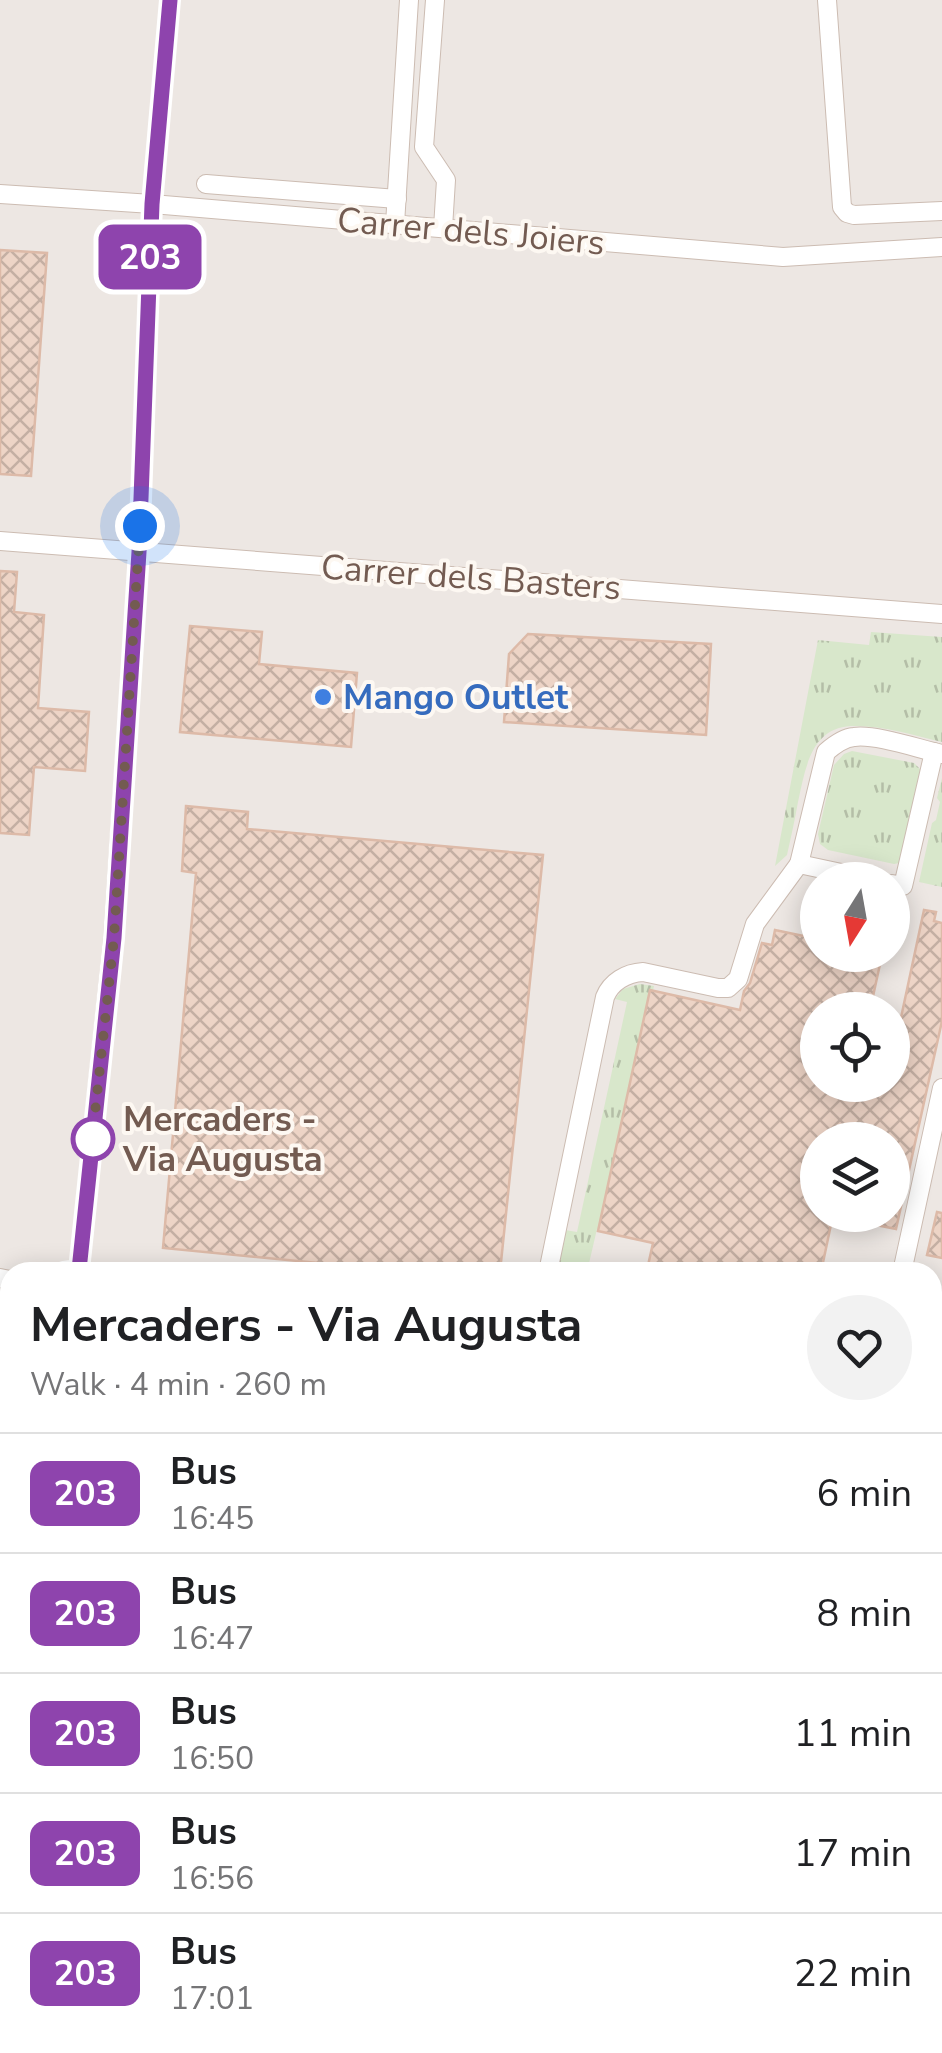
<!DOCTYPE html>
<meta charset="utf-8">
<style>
:root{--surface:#fff;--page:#f2f2f2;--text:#202124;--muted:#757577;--line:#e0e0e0}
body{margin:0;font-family:"Nunito Sans",sans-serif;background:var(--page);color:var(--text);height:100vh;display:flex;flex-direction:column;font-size:38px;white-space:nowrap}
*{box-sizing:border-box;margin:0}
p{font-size:32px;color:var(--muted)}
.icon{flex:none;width:55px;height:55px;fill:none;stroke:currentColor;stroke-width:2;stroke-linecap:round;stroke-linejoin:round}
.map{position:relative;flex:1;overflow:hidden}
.panel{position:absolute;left:0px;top:1262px;width:942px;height:792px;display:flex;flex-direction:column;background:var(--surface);border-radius:30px 30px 0 0;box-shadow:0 5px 25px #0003}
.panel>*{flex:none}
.badge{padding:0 20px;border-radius:15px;font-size:35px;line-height:65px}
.needle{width:65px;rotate:191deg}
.buttons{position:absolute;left:800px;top:862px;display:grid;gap:20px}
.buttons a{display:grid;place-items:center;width:110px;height:110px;border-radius:50%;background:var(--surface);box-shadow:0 5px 25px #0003;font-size:50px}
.you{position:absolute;width:50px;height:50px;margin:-25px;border:8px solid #fff;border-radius:50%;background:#1a73e8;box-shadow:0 0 0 15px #1a73e833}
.map>.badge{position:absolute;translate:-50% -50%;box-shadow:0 0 0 5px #fff}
.round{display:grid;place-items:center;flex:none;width:105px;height:105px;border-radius:52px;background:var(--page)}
.overview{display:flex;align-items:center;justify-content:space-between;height:170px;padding:0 30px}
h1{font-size:48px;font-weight:700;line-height:75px}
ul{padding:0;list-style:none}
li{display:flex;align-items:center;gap:30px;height:120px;padding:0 30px;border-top:2px solid var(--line)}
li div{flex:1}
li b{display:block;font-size:38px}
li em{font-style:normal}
li .badge{min-width:110px;font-weight:700;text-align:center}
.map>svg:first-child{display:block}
.industrial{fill:#ede7e3;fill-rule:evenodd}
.grass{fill:url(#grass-tufts)}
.building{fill:url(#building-cross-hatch);stroke:#ddbaa8;stroke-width:2.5}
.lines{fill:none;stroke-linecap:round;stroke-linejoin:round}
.minor-casing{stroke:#ccbcb2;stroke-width:20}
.minor{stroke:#fff;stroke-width:18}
.line-casing{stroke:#fff;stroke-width:22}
.line{stroke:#8e44ad;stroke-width:15}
.walk{stroke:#735b51;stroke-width:10;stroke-dasharray:0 18}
.shop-dot{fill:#3f7fe0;stroke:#fdf8f2;stroke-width:4}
.stop-dot{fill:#fff;stroke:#8e44ad;stroke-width:5}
.labels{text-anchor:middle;stroke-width:8;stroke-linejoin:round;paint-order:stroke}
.street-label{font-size:35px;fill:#735b51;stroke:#fdf8f2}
.shop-label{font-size:35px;font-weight:bold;fill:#366cbe;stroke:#fdf8f2;text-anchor:start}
.stop-label{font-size:35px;font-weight:bold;fill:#735b51;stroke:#fdf8f2;text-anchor:start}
</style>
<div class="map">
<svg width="942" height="2053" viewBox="0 0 942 2053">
<defs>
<pattern id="grass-tufts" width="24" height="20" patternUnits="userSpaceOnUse" patternTransform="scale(2.5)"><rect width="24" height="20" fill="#d8e7cb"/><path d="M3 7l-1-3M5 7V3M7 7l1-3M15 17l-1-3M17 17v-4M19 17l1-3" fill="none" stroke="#b4bea7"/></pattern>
<pattern id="building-cross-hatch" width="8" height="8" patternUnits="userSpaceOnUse" patternTransform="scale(2.5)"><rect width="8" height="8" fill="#edd4c6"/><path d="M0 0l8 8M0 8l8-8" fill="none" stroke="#c4afa3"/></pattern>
</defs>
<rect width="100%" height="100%" fill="#faf4eb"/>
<path class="industrial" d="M0,0H942V2053H0ZM818,880H892V955H818ZM818,1010H892V1085H818ZM818,1140H892V1215H818ZM10,1272H932V2045H10Z"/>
<g class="grass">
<path d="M871,632L942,637V742C913,735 881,725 851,726C810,728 805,771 798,802C795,819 791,837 787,855L775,866L818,640L869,645Z"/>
<path d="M852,751L914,763L922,771L899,863L894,864L828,850L820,844L818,834L834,765L844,754Z"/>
<path d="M942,778V887L919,882L932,823L936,820L940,802L937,798Z"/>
<path d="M640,984L654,986L604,1224L597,1229L587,1272H556L565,1230L577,1232L627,1002L615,999L623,989Z"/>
<path d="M942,1290V1367L933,1375V1306L939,1307Z"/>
</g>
<g class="building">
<path d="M0,250L47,253L31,476L0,474Z"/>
<path d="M0,571L17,572L14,612L44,615L38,708L89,712L85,771L34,767L29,835L0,833Z"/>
<path d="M190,626L262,632L259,664L357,673L351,747L180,732Z"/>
<path d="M528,634L711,644L706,735L504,722L509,654Z"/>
<path d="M186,806L248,812L247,829L543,855L500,1272H411L163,1248L196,873L182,871Z"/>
<path d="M924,910L936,912L934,921L942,923V1021L896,1229L856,1221L857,1215H892V1140H818V1215H833L821,1272H657L647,1270L653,1243L598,1231L650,990L740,1010L744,991L750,983L762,943L772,945L775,930L818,939V955H882L870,1010H818V1085H892V1041H896Z"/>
<path d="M937,1212L942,1213V1258L927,1255Z"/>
</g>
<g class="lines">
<g class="minor-casing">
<g id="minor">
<path d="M435,0L424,147L446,180L443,228"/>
<path d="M827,0L842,207L847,213L854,215L942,211"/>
<path d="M206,184L397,199"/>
<path d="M0,194L152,204L783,257L942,247"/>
<path d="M395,224L409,0"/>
<path d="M0,541L942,614"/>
<path d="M874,880L799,864L826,752C834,745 843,738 854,737C876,734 919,749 942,754"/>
<path d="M892,884L903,886L934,752"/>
<path d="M79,1270L113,938L139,552L152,204L170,0"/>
<path d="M548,1272L605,997C611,982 626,973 643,972L718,988H728L738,979L755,924L799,864"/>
<path d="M902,1272L942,1088"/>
<path d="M0,1278L10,1280"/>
<path d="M0,1305L10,1306"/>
<path d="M932,1433L942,1415"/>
<path d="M932,1534L942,1548"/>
<path d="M932,2016L942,1944"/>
<path d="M3,2053L10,1968"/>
<path d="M926,2053L928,2045"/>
</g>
</g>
<use href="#minor" class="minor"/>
</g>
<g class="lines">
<g class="line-casing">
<path id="line" d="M64,1272L79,1270L114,938L139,552L152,204L170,0"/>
</g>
<use href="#line" class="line"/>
<path class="walk" d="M93,1139L92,1141L114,938L140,526"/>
</g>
<circle class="shop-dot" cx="323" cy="697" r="10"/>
<circle class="stop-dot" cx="93" cy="1139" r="20"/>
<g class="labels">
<g class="street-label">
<text transform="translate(471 231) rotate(5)" y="12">Carrer dels Joiers</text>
<text transform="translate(471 577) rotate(4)" y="12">Carrer dels Basters</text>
</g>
<g class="shop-label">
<text x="343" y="709">Mango Outlet</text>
</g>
<g class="stop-label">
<text x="123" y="1131">Mercaders -<tspan x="123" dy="40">Via Augusta</tspan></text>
</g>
</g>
</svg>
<div class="buttons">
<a><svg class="needle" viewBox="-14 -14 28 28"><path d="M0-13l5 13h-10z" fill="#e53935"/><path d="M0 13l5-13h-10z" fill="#757577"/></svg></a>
<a><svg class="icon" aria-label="locate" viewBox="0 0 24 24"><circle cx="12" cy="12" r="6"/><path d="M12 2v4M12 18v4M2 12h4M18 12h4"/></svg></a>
<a><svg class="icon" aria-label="layers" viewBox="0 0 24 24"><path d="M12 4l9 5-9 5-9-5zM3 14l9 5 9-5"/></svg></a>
</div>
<div class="you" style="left:140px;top:526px"></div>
<b class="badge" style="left:150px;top:257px;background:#8e44ad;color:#fff">203</b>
<section class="panel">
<div class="overview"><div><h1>Mercaders - Via Augusta</h1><p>Walk · 4 min · 260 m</p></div><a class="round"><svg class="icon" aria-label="heart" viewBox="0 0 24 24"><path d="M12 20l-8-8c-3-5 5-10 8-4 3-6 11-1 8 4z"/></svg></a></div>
<ul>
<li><span class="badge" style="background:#8e44ad;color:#fff">203</span><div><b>Bus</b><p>16:45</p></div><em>6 min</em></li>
<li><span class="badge" style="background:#8e44ad;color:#fff">203</span><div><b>Bus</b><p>16:47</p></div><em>8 min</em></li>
<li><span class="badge" style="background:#8e44ad;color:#fff">203</span><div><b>Bus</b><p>16:50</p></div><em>11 min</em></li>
<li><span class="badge" style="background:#8e44ad;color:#fff">203</span><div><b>Bus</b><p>16:56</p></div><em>17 min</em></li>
<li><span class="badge" style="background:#8e44ad;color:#fff">203</span><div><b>Bus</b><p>17:01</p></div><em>22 min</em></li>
</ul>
</section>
</div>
